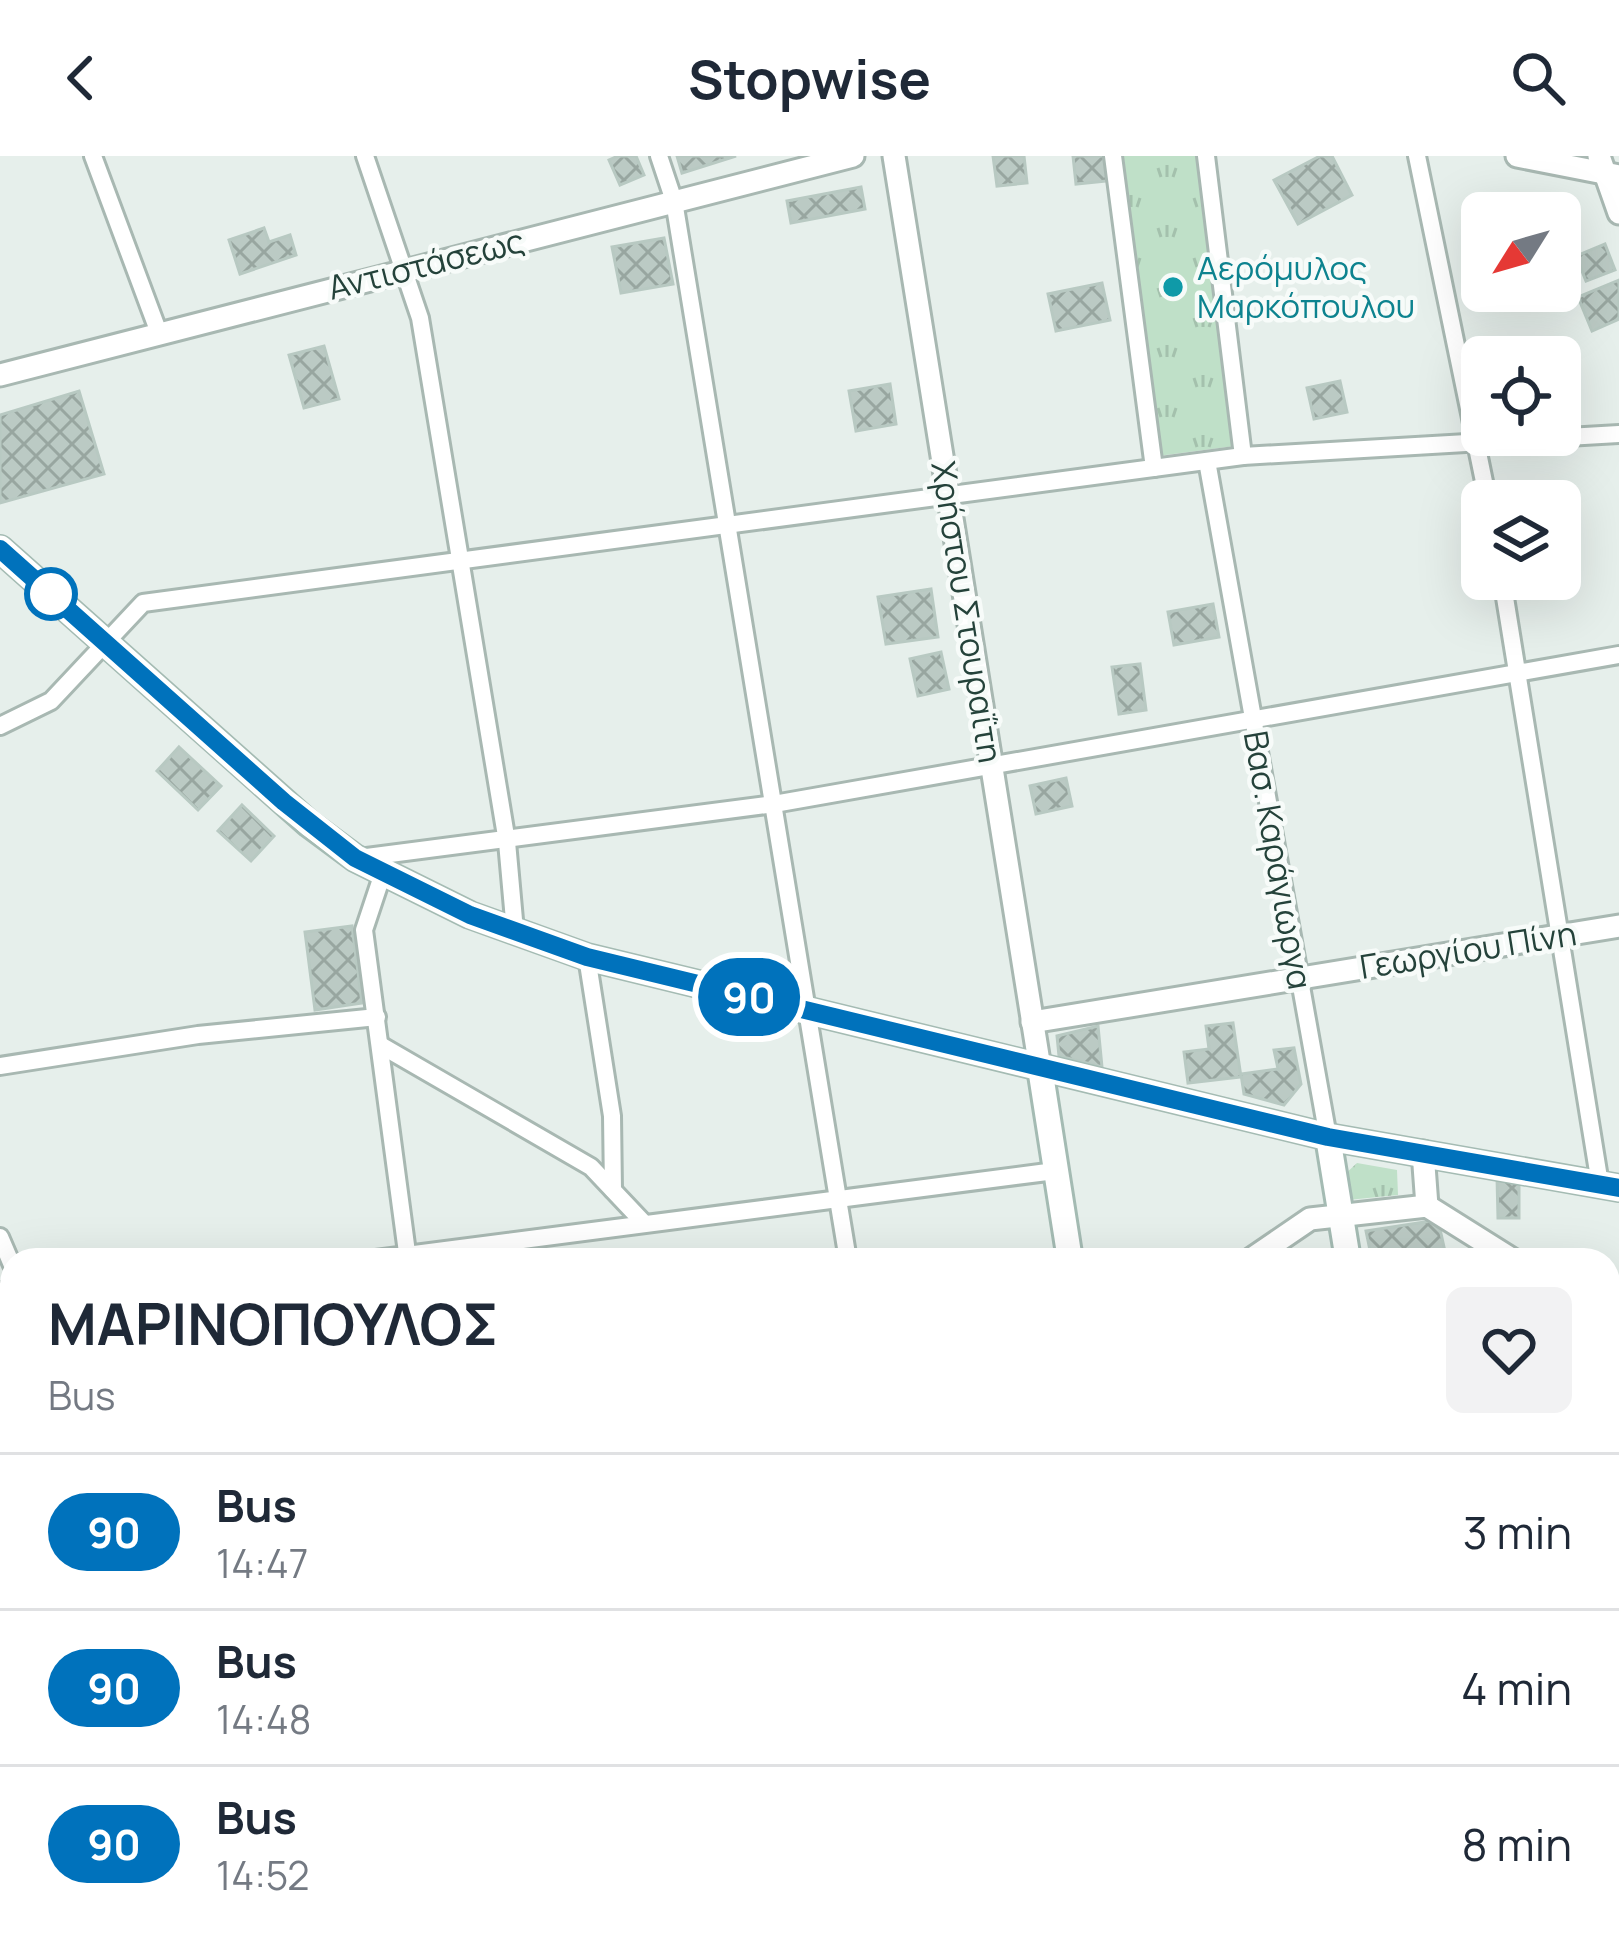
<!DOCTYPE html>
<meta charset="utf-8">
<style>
:root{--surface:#fff;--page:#f2f2f3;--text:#1f2937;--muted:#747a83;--line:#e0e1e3}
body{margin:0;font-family:Manrope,sans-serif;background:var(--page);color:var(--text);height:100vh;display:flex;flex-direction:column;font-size:45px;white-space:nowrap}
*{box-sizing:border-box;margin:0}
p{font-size:39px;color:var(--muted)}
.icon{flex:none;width:66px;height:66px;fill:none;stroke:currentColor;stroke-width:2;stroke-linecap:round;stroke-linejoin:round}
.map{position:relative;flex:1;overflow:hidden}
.panel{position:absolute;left:0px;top:1092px;width:1620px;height:696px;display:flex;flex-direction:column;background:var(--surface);border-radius:36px 36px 0 0;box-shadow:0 12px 48px #0002}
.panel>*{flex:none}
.badge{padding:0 24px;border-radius:39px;font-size:42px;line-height:78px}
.needle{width:78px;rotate:233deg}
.tools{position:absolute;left:1461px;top:36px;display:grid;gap:24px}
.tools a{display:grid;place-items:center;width:120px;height:120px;border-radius:18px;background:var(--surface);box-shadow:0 12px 48px #0002;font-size:60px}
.map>.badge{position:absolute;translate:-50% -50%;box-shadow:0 0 0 6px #fff}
.round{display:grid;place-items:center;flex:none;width:126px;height:126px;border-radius:18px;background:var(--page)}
.headline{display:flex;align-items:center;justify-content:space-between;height:204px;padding:0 48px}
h1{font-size:57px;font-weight:700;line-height:90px}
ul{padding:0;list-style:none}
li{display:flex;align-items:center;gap:36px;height:156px;padding:0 48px;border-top:3px solid var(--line)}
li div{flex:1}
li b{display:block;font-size:45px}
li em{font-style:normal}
li .badge{min-width:132px;font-weight:700;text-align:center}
header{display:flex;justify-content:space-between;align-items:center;height:156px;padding:0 48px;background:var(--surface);font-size:54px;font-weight:700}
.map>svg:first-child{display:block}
.park{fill:url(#park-tufts)}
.building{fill:url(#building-cross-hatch);stroke:#b8c9c2;stroke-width:3}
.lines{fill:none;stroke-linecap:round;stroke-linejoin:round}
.minor-casing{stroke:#a8b8b2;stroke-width:22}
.tertiary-casing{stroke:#a8b8b2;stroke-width:27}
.secondary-casing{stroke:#a4bbb3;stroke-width:30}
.minor{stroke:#fff;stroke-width:16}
.tertiary{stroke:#fff;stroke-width:21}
.secondary{stroke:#fff;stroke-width:24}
.line-casing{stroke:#fff;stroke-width:27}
.line{stroke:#0072bc;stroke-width:18}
.culture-dot{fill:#0f9aa8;stroke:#f7fbf9;stroke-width:4.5}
.stop-dot{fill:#fff;stroke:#0072bc;stroke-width:6}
.labels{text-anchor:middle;stroke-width:9;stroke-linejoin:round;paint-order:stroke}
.street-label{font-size:33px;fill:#24423a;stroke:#f7fbf9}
.culture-label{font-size:33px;fill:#0d838f;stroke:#f7fbf9;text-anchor:start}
</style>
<header><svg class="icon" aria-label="back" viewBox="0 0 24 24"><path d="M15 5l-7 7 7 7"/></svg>Stopwise<svg class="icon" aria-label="search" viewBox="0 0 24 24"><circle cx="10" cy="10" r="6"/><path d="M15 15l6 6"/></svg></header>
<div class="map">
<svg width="1619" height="1788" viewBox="0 0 1619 1788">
<defs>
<pattern id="park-tufts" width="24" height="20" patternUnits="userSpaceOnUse" patternTransform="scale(3)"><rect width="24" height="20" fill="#bfe0c8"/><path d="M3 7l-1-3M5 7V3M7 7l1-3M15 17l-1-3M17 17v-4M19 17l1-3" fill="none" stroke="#a4c1ad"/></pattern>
<pattern id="building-cross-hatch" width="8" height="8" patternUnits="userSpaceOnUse" patternTransform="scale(3)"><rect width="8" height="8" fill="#bbcac4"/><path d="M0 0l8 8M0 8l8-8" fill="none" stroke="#98a6a0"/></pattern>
</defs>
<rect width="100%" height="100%" fill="#e6efeb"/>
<g class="park">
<path d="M1120,0H1199L1235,290L1158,300Z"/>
<path d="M1357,1007L1397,1014L1398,1039L1348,1044L1343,1020Z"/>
</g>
<g class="building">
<path d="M618,0H636L644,19L620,29L609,4Z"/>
<path d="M677,0H736L682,17Z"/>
<path d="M993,0H1024L1027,27L997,30Z"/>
<path d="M1073,0H1104L1107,25L1076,28Z"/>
<path d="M1320,0H1332L1352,39L1298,68L1274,24Z"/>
<path d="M861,31L865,53L791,67L787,45Z"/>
<path d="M264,72L269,86L290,79L296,99L240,118L229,84Z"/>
<path d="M664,82L673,128L621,137L612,91Z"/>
<path d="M1605,88L1615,114L1586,125L1576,100Z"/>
<circle cx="1173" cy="131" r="8"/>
<path d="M1619,124V163L1592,175L1578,141Z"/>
<path d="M1102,127L1110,164L1056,175L1048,138Z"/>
<path d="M324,190L339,243L304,252L289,199Z"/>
<path d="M1340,225L1347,256L1314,263L1307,232Z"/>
<path d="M890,228L896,268L856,275L849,235Z"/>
<path d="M79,235L104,318L0,347V259Z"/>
<path d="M931,433L938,481L886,488L878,441Z"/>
<path d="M1213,448L1219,481L1174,489L1168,456Z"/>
<path d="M941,496L949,533L918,540L910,503Z"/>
<path d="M1140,508L1146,554L1119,558L1112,511Z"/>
<path d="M179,591L221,630L198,654L157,615Z"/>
<path d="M1066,622L1072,650L1036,658L1030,630Z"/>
<path d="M242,649L274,680L251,705L218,675Z"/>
<path d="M352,770L362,847L315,854L305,776Z"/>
<path d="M1233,867L1241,921L1188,927L1184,896L1209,893L1206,870Z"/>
<path d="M1098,870L1102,911L1059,900L1057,880Z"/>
<path d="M1294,892L1301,928L1284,949L1244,938L1241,918L1278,913L1274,894Z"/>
<path d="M1497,1021H1519V1062H1498Z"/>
<path d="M1438,1064L1446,1100L1372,1104L1366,1075Z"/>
<path d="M1608,1312L1618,1349L1608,1352Z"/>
<path d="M1619,1357V1403L1608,1406V1360Z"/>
</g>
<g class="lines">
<g class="minor-casing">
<g id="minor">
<path d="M93,0L159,177"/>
<path d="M365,0L420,162L507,686L515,775"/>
<path d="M659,0L674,45L848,1104"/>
<path d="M1113,0L1154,312"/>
<path d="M1206,0L1243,300"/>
<path d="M1417,0L1488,345"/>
<path d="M1207,305L1328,981"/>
<path d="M1502,423L1600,1028"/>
<path d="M0,570L51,545L143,447L1243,300L1619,278"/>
<path d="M359,702L774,648L1619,499"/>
<path d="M383,717L364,774L408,1104"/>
<path d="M587,801L612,960L613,1034"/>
<path d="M382,890L591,1011L642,1065"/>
<path d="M0,910L198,879L377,861"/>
<path d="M0,1081L12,1109"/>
<path d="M368,1104L1055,1015"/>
<path d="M0,1135L12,1138"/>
<path d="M1608,1306L1619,1302"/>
<path d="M0,1459L12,1451"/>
<path d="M1608,1534L1619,1531"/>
<path d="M276,1776L277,1788"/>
<path d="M640,1776L647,1788"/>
<path d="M888,1776L898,1788"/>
<path d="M355,1788L417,1776"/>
</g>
</g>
<g class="tertiary-casing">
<g id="tertiary">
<path d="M894,0L1040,912"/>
<path d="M1517,0L1619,20"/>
<path d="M1599,0L1619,57"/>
<path d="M0,219L853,0"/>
<path d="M1032,866L1619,770"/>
<path d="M1423,996L1427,1050"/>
<path d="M1250,1104L1310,1063L1427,1050L1513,1104"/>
<path d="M1608,1163L1619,1170"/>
</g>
</g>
<g class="secondary-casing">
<g id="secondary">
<path d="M0,393L309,668L355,702L470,759L587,801L1328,981L1619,1032"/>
<path d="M1040,912L1070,1104"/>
<path d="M1328,981L1348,1104"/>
<path d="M0,1515L12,1528"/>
<path d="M235,1776L248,1788"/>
<path d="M1189,1776L1191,1788"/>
<path d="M1462,1776L1464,1788"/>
</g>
</g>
<use href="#minor" class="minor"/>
<use href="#tertiary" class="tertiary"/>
<use href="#secondary" class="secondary"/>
</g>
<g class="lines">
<g class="line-casing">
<path id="line" d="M0,393L284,646L355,702L470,759L587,801L1328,981L1619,1032"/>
</g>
<use href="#line" class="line"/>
</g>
<circle class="culture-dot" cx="1173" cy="131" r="12"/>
<circle class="stop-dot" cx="51" cy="438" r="24"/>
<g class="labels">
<g class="street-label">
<text transform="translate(426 108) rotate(-14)" y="12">Αντιστάσεως</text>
<text transform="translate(967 456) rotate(81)" y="12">Χρήστου Στουραΐτη</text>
<text transform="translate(1278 704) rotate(80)" y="12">Βασ. Καράγιωργα</text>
<text transform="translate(1468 794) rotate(-9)" y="12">Γεωργίου Πίνη</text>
</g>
<g class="culture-label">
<text x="1197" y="124">Αερόμυλος<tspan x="1197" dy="38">Μαρκόπουλου</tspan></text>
</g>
</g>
</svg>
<div class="tools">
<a><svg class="needle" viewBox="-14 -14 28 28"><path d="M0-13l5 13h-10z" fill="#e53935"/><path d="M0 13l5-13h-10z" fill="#747a83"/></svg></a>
<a><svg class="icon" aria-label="locate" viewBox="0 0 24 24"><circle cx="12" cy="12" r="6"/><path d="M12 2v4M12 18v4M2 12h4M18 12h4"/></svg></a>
<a><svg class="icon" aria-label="layers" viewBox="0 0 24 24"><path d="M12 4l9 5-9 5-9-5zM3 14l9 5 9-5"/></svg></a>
</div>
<b class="badge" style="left:749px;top:841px;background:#0072bc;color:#fff">90</b>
<section class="panel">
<div class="headline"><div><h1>ΜΑΡΙΝΟΠΟΥΛΟΣ</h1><p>Bus</p></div><a class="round"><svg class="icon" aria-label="heart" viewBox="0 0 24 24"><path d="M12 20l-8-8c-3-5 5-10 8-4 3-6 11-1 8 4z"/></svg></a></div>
<ul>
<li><span class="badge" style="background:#0072bc;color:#fff">90</span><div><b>Bus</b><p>14:47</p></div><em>3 min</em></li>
<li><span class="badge" style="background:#0072bc;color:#fff">90</span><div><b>Bus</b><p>14:48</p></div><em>4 min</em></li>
<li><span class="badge" style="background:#0072bc;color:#fff">90</span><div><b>Bus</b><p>14:52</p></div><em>8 min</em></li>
</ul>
</section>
</div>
